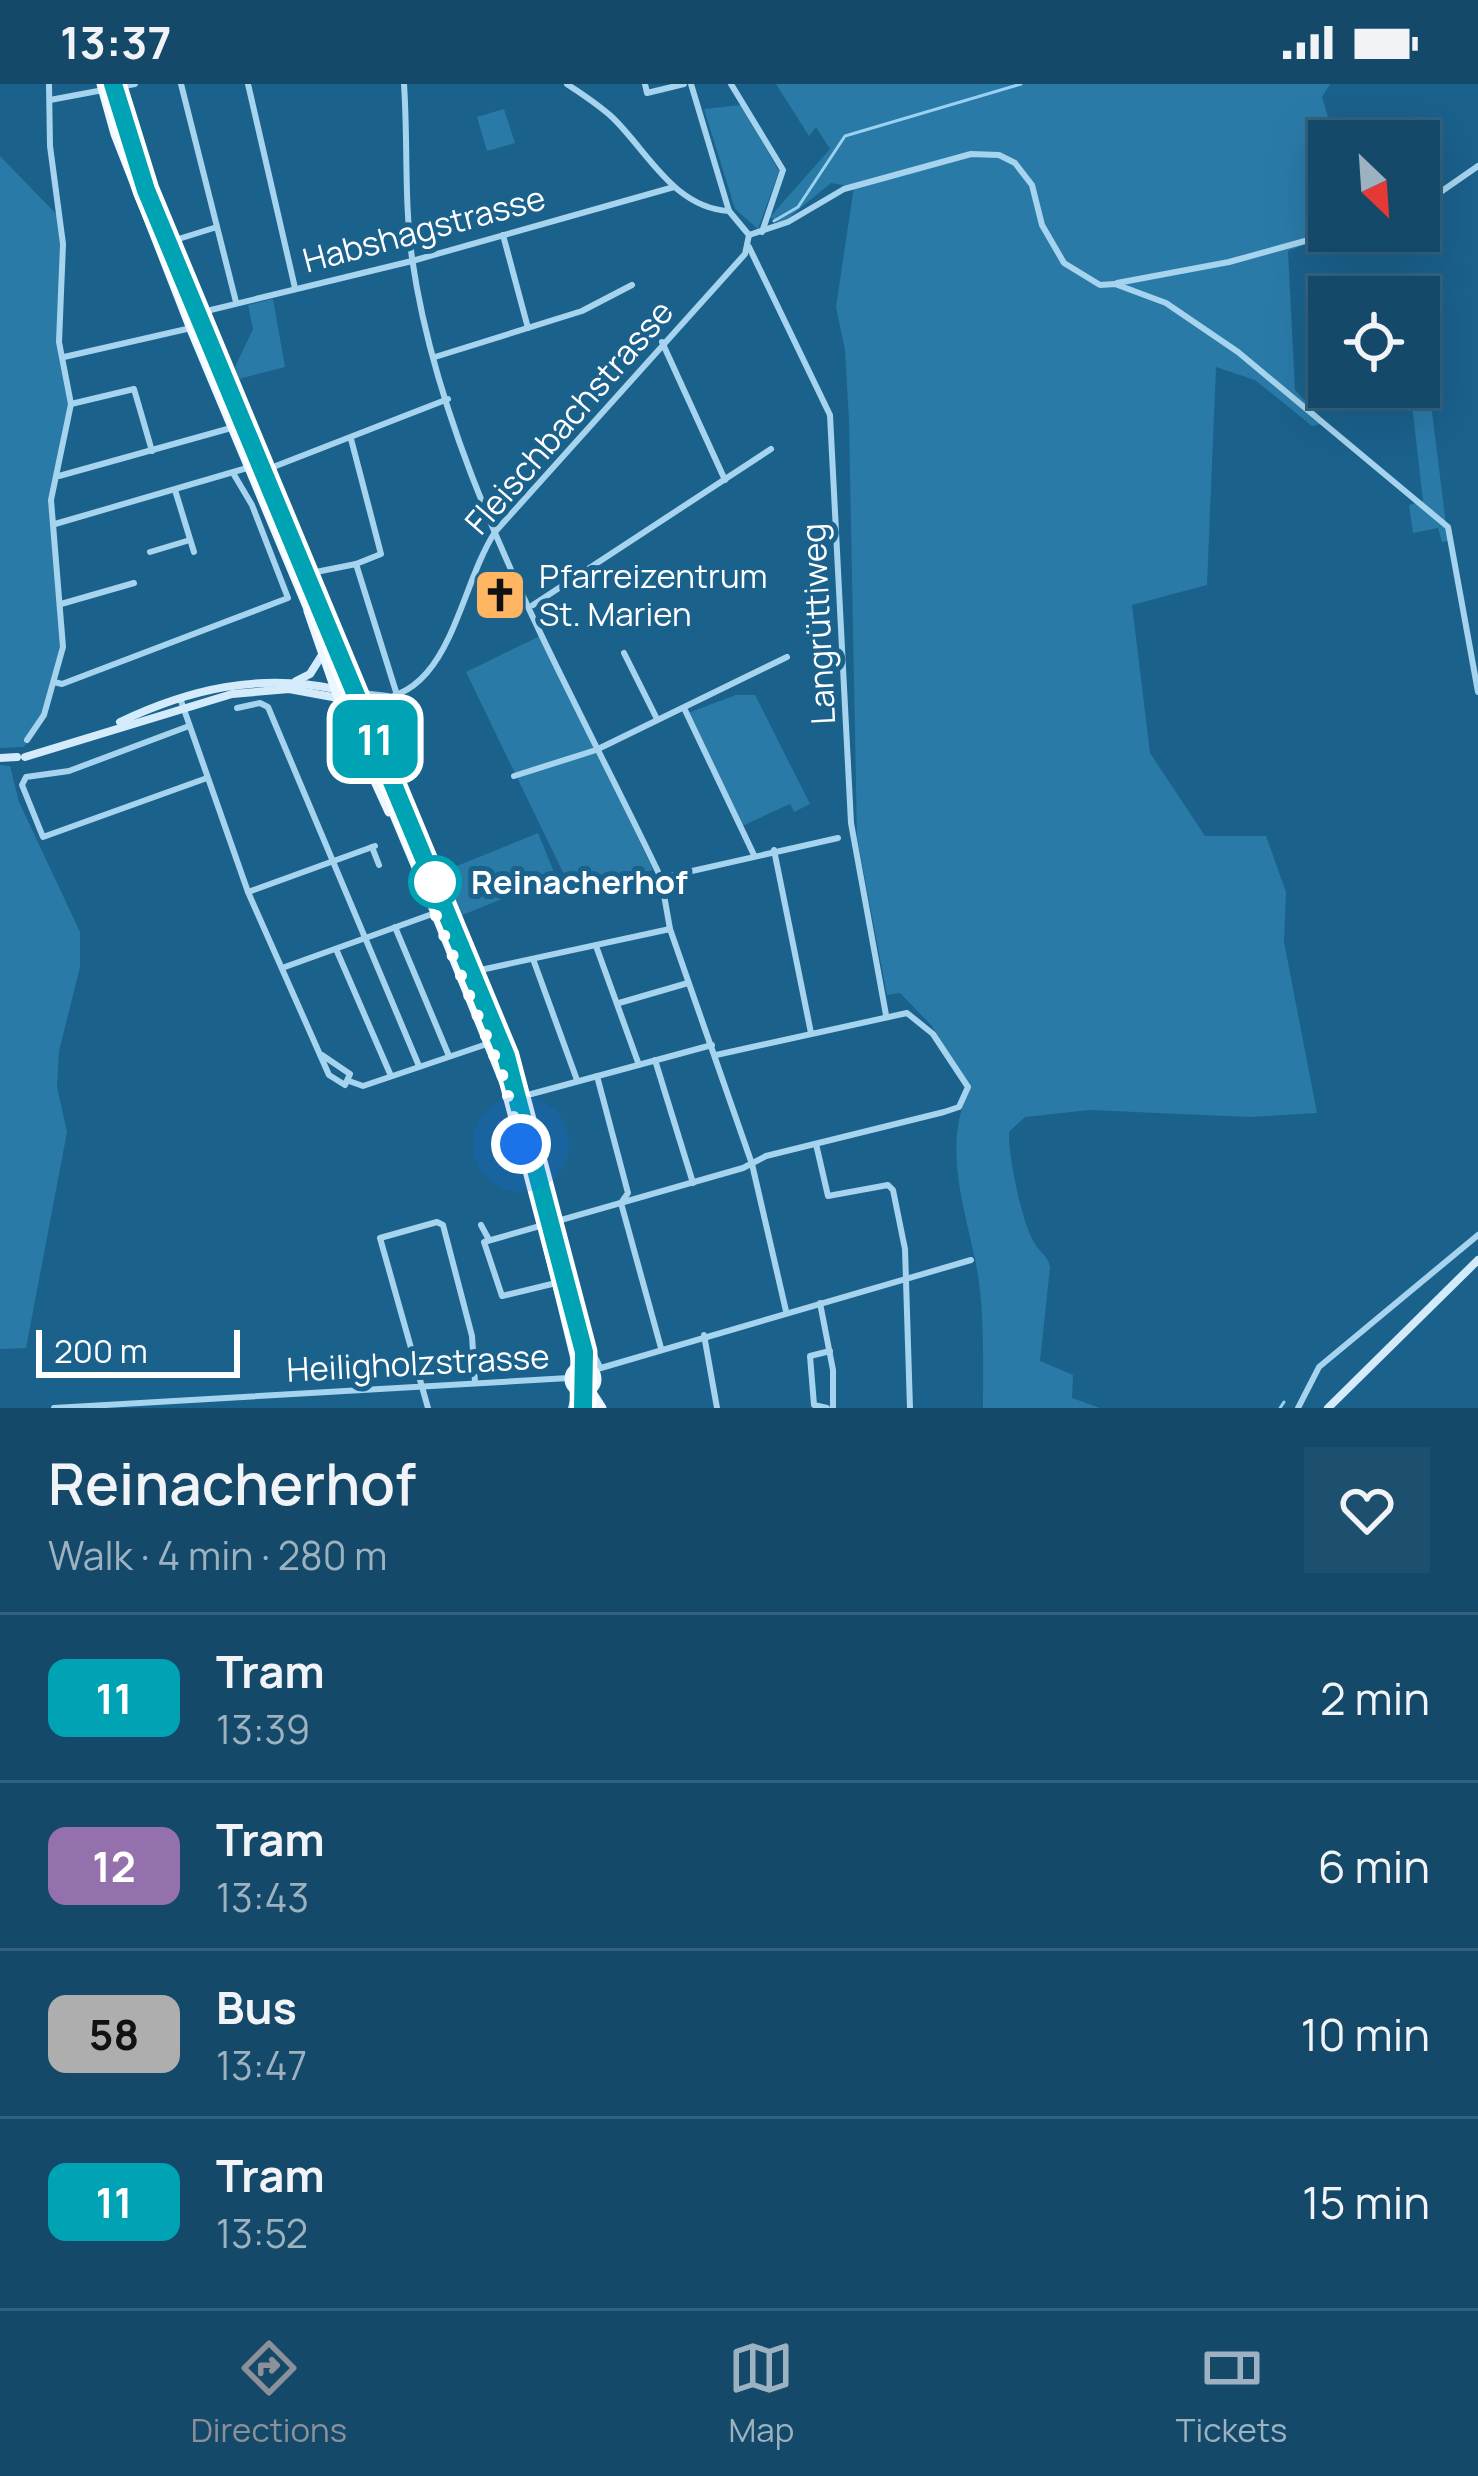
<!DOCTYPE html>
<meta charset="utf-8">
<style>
:root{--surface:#144969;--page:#1d506f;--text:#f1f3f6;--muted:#9db2c0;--line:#33617d;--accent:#8c9099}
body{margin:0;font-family:Manrope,sans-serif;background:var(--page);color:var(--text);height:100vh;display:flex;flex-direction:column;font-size:45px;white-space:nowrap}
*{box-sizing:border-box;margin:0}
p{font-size:39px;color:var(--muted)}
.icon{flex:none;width:66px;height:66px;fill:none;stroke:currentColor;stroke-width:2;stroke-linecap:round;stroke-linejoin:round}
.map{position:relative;height:1324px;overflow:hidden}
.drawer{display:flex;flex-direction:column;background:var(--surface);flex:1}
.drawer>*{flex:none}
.badge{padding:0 24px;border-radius:18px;font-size:42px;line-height:78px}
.needle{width:78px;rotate:155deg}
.buttons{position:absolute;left:1308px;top:36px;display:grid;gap:24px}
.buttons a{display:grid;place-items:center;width:132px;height:132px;border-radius:0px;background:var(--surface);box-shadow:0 12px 48px #0002,0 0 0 3px var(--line);font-size:60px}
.scale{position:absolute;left:36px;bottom:30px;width:204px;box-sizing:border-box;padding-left:12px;border:6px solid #fff;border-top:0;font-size:33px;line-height:42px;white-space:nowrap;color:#fff;-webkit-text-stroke:9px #1a618c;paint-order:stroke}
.you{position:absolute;width:60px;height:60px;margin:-30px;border:9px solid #fff;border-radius:50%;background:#1a73e8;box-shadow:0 0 0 18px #1a73e833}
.map>.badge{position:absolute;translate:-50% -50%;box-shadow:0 0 0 6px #fff}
.round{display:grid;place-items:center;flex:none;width:126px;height:126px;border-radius:0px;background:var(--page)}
.overview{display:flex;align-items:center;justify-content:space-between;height:204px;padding:0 48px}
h1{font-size:57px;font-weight:600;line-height:90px}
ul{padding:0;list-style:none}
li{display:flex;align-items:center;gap:36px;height:168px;padding:0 48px;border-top:3px solid var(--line)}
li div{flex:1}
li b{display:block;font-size:45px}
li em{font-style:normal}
li .badge{min-width:132px;font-weight:700;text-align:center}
.status{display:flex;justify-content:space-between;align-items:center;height:84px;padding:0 60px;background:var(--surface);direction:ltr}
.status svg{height:33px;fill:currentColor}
.tabs{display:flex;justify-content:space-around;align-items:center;height:168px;border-top:3px solid var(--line);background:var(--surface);font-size:33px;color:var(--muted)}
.tabs a{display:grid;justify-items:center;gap:6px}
.tabs .current{color:var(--accent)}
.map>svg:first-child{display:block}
.green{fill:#2a7aa8}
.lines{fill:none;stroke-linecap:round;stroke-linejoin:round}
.stream{stroke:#99d1f0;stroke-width:3}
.minor{stroke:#a6d3ed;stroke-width:6}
.tertiary{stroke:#a6d3ed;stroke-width:8}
.secondary{stroke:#d3ebfa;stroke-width:8}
.primary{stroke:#ecf7ff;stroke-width:9}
.tram{stroke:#fff;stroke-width:3}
.line-casing{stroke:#fff;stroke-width:27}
.line{stroke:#00a3b4;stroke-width:18}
.walk{stroke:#fff;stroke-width:12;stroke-dasharray:0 21.6}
.stop-dot{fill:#fff;stroke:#00a3b4;stroke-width:6}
.labels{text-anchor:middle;stroke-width:10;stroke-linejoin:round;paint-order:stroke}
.street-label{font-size:33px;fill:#fff;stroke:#1a618c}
.poi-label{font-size:33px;fill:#fff;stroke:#1a618c;text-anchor:start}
.stop-label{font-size:33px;font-weight:bold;fill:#fff;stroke:#1a618c;text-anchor:start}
</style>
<div class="status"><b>13:37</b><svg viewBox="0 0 49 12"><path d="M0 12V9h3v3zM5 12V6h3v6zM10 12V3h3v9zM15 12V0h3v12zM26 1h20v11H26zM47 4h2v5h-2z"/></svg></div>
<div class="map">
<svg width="1478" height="1324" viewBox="0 0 1478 1324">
<rect width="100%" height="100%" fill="#1a618c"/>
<g class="green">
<path d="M776,0H1330L1322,13L1335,57H1329V147H1341L1288,167L1295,306L1326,339L1312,342L1255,296L1216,283L1207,501L1132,521L1150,669L1205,752H1266L1286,808L1284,858L1317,1029L1249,1033L1090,1026L1025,1033L1009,1048C1008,1072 1022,1140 1035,1160C1041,1170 1047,1170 1050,1183L1040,1277L1073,1291L1072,1314L1100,1324H983C983,1277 985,1221 975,1175C963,1119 942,1057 971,1003L931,941L900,909L887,911L857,753L849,336L845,266L836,223L854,103L831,99L781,140L770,133L830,65L816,43L809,52Z"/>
<path d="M741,21L779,87L758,145L735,125L704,25Z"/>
<path d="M504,25L515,59L487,67L477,33Z"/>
<path d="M0,72L60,134L59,258L71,320L51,416L63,563L44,631L24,663L0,664Z"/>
<path d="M273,215L285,283L239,295L235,283L253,245L248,221Z"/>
<path d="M1424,263L1448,457L1442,458L1438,444L1413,449L1409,421L1423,417L1410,303H1419V264Z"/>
<path d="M542,551L653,786L572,807L466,588Z"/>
<path d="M736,611H755L810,720L794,728L790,720L742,742L688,629Z"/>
<path d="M0,681L10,682L19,718L80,848V883L59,967L57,1003L67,1048L26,1264L0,1265Z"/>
<path d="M538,749L556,793L460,832L442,788Z"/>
</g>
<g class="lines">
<g class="stream">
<path d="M774,137L798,123L845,52L1021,0"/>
<path d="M1280,1324L1284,1318"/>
</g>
<g class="minor">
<path d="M181,0L236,218"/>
<path d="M248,0L295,204"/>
<path d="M404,0C408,58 404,117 412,174C442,386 570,602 661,794L670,845L752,1080L786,1227"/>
<path d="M567,0C583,11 599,21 613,34C648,68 674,124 729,127"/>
<path d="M645,0L647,9L684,0"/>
<path d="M691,0L729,127L749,151"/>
<path d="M731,0L783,86L762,148"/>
<path d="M50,16L135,0"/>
<path d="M1419,123L1478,82"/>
<path d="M503,151L528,244"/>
<path d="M749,151L788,138L844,105L971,70L999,71L1015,79L1032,101L1042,141L1064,179L1100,201L1115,200L1166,219L1238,268L1448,443L1478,608"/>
<path d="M172,157L217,143"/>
<path d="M749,163L830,331L851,739L886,931"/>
<path d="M1117,199L1229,178L1341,147"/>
<path d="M186,232L412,177L674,103"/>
<path d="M662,258L725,396"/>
<path d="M64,273L191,244"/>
<path d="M435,273L582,227L632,201"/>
<path d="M238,314L311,489L356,480L397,611"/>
<path d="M71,320L134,305L152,367"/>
<path d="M351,355L381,470L356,480"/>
<path d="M268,385L448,315"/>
<path d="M59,392L231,344"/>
<path d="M175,406L194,468"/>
<path d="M55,440L247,384"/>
<path d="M150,468L190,456"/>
<path d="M61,520L134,499"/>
<path d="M533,521L771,365"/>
<path d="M624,569L657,635"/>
<path d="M54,598L62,600L288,514L252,421L233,389"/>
<path d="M344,607L388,612"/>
<path d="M180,614L248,808L329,991L345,1001L350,990L322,971"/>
<path d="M347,615C451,632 454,512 495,448L745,170L749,151"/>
<path d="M237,624L260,619L268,623L419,982"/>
<path d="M684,624L754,771"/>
<path d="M189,642L69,687L26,693L22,701L43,753L207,694"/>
<path d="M27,656L44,631L63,563L51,416L71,320L59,258L63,160L50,62L49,0"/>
<path d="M514,692L596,666L787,573"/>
<path d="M372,763L379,781"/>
<path d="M774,766L811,949"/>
<path d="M661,794L838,754"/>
<path d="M248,808L375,762"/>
<path d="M395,843L449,972"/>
<path d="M596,862L639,981"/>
<path d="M336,865L391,992"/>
<path d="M533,875L577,996"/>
<path d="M282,884L435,829"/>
<path d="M477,886L524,1012L587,1257L600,1283"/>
<path d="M462,890L670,845"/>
<path d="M619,919L688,899"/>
<path d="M655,976L693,1099"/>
<path d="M597,992L628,1109L621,1119L661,1264"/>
<path d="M349,997L363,1002L487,960"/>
<path d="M524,1012L712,961"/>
<path d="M816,1060L828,1112L888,1101L893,1106L905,1165L910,1324"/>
<path d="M481,1141L488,1154"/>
<path d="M556,1199L502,1212L484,1158L743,1084L766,1072L944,1028L959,1023L968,1003L933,950L907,929L716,971"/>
<path d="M820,1219L833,1286V1324"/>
<path d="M704,1251L717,1324"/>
<path d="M594,1286L971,1176"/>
<path d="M54,1324L569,1294"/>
<path d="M428,1324L380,1154L437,1138L443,1141L472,1252L475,1298"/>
<path d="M827,1324L814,1321L810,1272L830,1267"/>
<path d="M1298,1324L1319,1283L1478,1151"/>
</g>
<path class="tertiary" d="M572,1324L577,1307"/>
<g class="secondary">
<path d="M296,597L310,590L322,571"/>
<path d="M120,638C189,605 259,589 335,605"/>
<path d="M25,673L232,610L289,605L338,614"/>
<path d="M0,674L17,673"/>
<path d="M1328,1324L1478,1176"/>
</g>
<g class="primary">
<path d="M101,0L115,50L193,250L420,793"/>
<path d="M308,527L342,625L389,728"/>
<path d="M420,792L512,1019L577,1283"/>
<circle cx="583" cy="1295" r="14"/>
<path d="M591,1307L602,1324"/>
</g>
<path class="tram" d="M110,0L131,74L176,186"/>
</g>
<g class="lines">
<g class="line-casing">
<path id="line" d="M113,0L146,106L506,972L584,1268L583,1324"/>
</g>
<use href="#line" class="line"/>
<path class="walk" d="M435,798L424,803L502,990L521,1060"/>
</g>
<defs>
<g id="church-square" transform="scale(2.7)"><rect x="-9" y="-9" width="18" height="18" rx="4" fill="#ffb562" stroke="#1a618c"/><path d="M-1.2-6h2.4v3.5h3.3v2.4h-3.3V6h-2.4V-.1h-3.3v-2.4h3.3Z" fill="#111"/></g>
</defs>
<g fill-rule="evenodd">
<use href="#church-square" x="500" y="511"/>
</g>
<circle class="stop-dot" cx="435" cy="798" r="24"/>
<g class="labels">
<g class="street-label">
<text transform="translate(424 145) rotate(-15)" y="12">Habshagstrasse</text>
<text transform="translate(569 333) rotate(-49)" y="12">Fleischbachstrasse</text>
<text transform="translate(818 540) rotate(-93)" y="12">Langrüttiweg</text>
<text transform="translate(418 1279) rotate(-3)" y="12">Heiligholzstrasse</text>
</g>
<g class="poi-label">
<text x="539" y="504">Pfarreizentrum<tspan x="539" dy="38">St. Marien</tspan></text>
</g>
<g class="stop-label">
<text x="471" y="810">Reinacherhof</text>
</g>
</g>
</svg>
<div class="buttons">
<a><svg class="needle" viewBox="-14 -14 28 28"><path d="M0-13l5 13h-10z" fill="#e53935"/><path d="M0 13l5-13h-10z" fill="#9db2c0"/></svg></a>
<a><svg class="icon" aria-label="locate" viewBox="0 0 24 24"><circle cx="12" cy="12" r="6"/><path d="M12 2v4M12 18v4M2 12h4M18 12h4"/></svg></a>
</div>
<div class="scale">200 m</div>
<div class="you" style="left:521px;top:1060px"></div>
<b class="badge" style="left:375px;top:655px;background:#00a3b4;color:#fff">11</b>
</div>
<section class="drawer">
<div class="overview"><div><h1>Reinacherhof</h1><p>Walk · 4 min · 280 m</p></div><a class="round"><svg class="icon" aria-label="heart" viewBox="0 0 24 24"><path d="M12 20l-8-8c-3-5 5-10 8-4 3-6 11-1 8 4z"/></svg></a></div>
<ul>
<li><span class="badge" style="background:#00a3b4;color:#fff">11</span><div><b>Tram</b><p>13:39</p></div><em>2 min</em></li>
<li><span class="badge" style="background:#9471ad;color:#fff">12</span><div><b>Tram</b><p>13:43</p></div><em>6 min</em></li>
<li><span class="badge" style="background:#aeaeae;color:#111">58</span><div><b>Bus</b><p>13:47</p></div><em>10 min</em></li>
<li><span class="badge" style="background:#00a3b4;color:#fff">11</span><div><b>Tram</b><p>13:52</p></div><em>15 min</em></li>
</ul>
</section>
<nav class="tabs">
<a class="current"><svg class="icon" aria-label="directions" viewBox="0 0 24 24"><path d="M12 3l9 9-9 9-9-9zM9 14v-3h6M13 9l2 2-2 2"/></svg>Directions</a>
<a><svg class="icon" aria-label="map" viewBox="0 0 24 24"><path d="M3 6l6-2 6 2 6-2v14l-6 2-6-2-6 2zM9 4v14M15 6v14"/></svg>Map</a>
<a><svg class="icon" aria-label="tickets" viewBox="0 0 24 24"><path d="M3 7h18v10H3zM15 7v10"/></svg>Tickets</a>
</nav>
